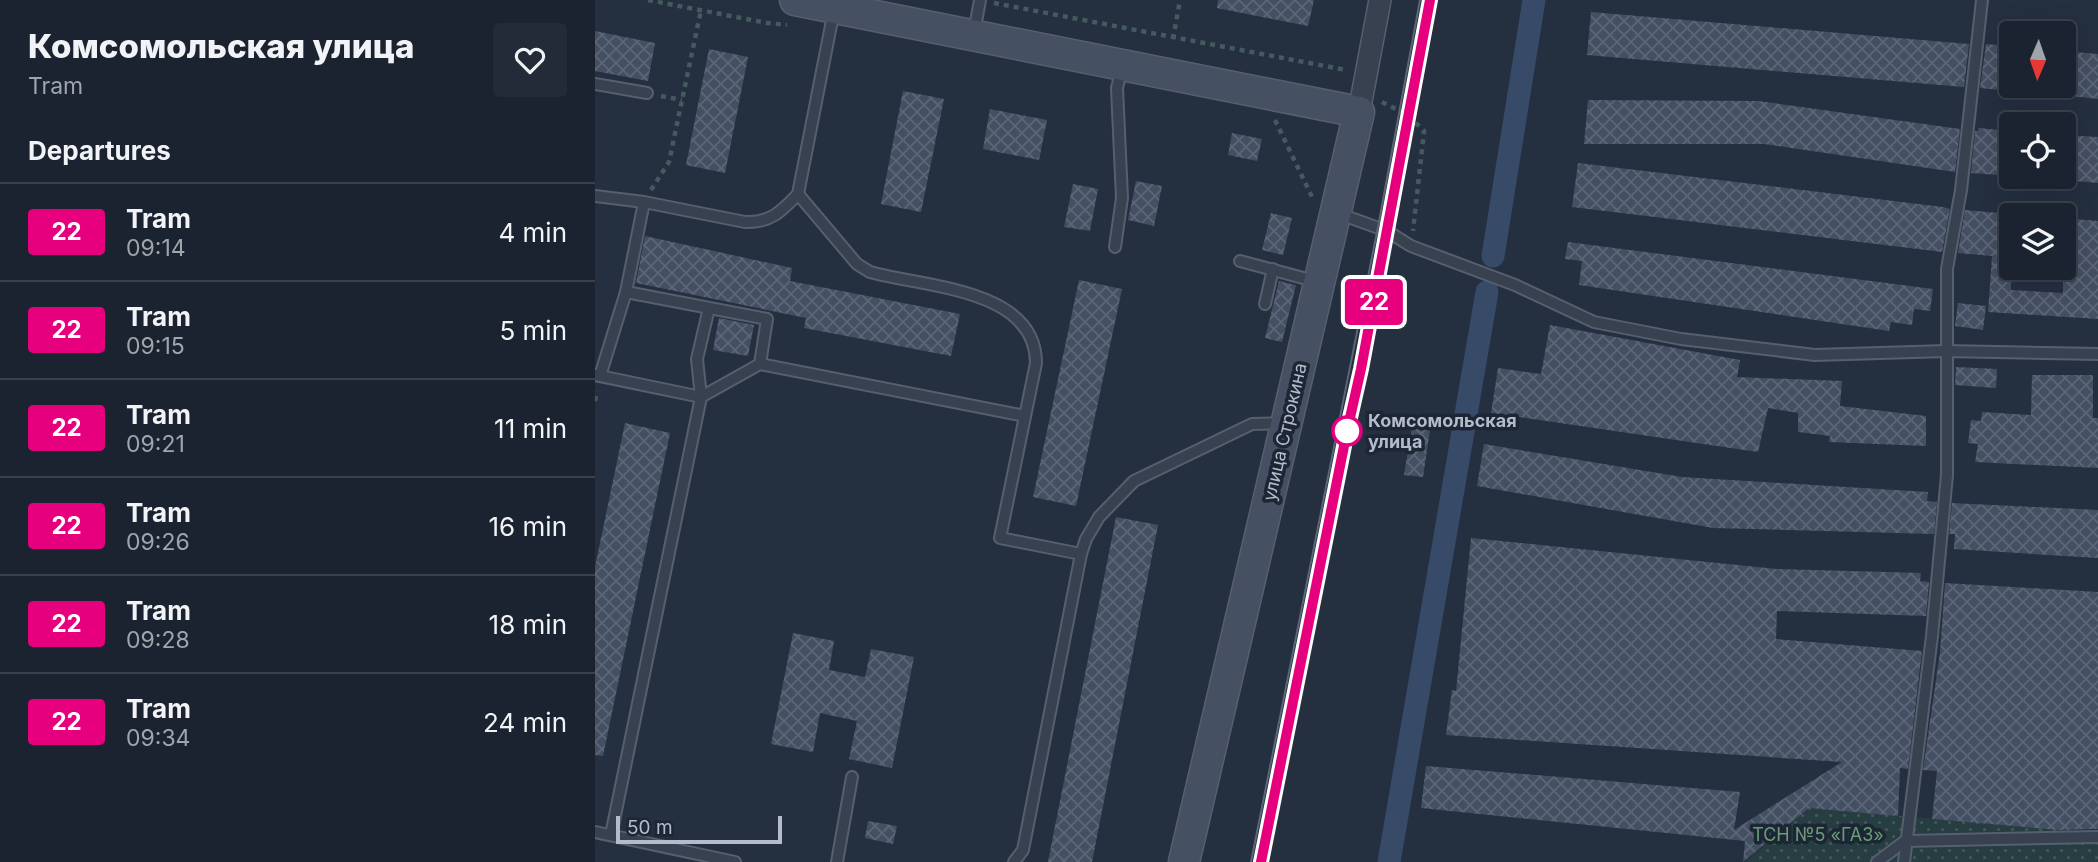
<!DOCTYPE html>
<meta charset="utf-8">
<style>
:root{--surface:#1b2330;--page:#242b38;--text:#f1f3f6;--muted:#a0a4ab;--line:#39404c}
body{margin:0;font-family:Inter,sans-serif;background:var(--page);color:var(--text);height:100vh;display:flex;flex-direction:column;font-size:26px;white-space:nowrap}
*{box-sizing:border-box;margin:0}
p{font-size:23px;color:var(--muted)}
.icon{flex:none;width:38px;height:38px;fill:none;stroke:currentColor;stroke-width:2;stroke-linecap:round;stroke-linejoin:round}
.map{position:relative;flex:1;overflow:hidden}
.sheet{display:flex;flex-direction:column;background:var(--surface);width:595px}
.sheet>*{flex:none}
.badge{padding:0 14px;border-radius:5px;font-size:24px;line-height:46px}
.needle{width:46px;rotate:182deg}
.tools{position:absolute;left:1404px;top:21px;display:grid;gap:14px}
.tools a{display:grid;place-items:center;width:77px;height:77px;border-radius:7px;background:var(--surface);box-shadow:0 7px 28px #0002,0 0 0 2px var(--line);font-size:35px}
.scale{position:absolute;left:21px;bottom:18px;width:166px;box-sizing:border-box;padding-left:7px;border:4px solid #b4bccb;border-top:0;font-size:19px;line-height:24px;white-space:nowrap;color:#b4bccb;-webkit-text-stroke:5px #1d2635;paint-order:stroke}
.map>.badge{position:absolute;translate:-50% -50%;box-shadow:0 0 0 4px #fff}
h2{padding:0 28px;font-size:26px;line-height:63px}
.round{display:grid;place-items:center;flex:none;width:74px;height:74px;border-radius:7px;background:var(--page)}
.summary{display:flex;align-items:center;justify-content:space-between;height:119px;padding:0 28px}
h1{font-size:33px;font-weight:800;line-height:52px}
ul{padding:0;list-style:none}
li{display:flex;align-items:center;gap:21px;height:98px;padding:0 28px;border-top:2px solid var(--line)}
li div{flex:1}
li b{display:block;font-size:26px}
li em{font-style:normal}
li .badge{min-width:77px;font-weight:700;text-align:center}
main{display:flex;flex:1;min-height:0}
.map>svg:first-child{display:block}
.garden{fill:url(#garden-dots)}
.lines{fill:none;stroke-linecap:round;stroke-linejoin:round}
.canal{stroke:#374a68;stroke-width:23}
.building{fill:url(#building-cross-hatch)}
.lane-casing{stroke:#565f6e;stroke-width:14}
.street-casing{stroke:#565f6e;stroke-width:24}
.secondary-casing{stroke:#565f6e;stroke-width:33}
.path{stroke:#445a5e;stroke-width:4.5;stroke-dasharray:5 5;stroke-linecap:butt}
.lane{stroke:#384150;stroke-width:10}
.street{stroke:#384150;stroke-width:21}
.secondary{stroke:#465063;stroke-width:30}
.tram{stroke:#5a6577;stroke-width:2}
.line-casing{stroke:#fff;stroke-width:16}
.line{stroke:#e6007e;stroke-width:10}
.stop-dot{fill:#fff;stroke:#e6007e;stroke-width:3.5}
.labels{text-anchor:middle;stroke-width:7;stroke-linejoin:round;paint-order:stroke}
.stop-label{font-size:18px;font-weight:bold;fill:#b4bccb;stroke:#1d2635;text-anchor:start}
.street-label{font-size:18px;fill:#b4bccb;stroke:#1d2635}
.park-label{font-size:18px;fill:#6a9d77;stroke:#1d2635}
</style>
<main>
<section class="sheet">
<div class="summary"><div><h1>Комсомольская улица</h1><p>Tram</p></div><a class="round"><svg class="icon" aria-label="heart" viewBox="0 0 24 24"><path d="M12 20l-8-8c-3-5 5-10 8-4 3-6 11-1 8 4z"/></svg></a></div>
<h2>Departures</h2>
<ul>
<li><span class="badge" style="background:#e6007e;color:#fff">22</span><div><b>Tram</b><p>09:14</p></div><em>4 min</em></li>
<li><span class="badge" style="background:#e6007e;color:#fff">22</span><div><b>Tram</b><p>09:15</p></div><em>5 min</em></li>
<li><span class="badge" style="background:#e6007e;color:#fff">22</span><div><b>Tram</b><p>09:21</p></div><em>11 min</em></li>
<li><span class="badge" style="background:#e6007e;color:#fff">22</span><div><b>Tram</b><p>09:26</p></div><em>16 min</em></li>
<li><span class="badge" style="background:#e6007e;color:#fff">22</span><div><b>Tram</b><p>09:28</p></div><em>18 min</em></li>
<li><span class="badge" style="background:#e6007e;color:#fff">22</span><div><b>Tram</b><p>09:34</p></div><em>24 min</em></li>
</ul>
</section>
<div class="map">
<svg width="1503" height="862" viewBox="0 0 1503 862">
<defs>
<pattern id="garden-dots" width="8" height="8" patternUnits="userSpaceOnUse" patternTransform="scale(1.75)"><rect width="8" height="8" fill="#263d41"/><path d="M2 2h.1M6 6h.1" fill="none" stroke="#43575b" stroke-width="1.8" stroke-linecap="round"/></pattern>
<pattern id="building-cross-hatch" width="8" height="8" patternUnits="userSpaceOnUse" patternTransform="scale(1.75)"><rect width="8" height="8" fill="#434f62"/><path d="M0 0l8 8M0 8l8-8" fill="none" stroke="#5c6677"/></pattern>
</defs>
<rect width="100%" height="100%" fill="#242f40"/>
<path class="garden" d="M1214,808L1503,833V862H1150Z"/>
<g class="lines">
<g class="canal">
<path d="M898,256L939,0"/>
<path d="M794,862L892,292"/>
</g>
</g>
<g class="building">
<path d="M623,0H719L713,26L622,8Z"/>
<path d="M996,12L1374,44L1369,87L992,55Z"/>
<path d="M0,31L60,43L53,81L0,71Z"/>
<path d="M1391,44L1416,46V91L1385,88Z"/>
<path d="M114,49L153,57L130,173L91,165Z"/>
<path d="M1468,51L1503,54V99L1468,95Z"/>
<path d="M308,91L349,99L326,212L286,204Z"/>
<path d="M993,100L1164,101L1365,129L1360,172L1169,144H989Z"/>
<path d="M395,109L452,120L444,160L388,149Z"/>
<path d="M1384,128L1416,131V176L1376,173L1380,131H1383Z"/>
<path d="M637,133L667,139L662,161L633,155Z"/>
<path d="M1468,135L1503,137V183L1468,180Z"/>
<path d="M983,163L1348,207L1355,209L1347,252L977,207Z"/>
<path d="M541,181L567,186L559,226L533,220Z"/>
<path d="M478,184L503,189L495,231L469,227Z"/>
<path d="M1370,210L1416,214V290L1468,293V218L1503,221V319L1393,312L1397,256L1363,253Z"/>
<path d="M676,213L697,218L688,255L667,250Z"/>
<path d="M50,236L197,268L195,281L365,314L356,356L209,328L211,318L41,283Z"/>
<path d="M973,242L1338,289L1335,311L1319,309L1317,325L1296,322L1294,331L984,285L987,261L970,259Z"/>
<path d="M484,280L527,289L481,506L438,497Z"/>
<path d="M684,281L701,285L687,342L670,338Z"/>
<path d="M1363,303L1391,306L1388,330L1360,326Z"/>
<path d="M124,318L159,325L153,356L118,350Z"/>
<path d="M955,325L1145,360L1142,377L1247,381L1245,406L1331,416V446L1234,442L1235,436L1203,432V413L1173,408L1163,452L896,413L903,368L946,374Z"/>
<path d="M1361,367L1402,369L1401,388L1360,385Z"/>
<path d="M1437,375H1498V418H1503V468L1380,462L1383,444L1373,443L1376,420L1386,421L1387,412L1436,415Z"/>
<path d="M30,423L75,433L8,756L0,755V567Z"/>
<path d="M817,427L835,430L828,477L809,475Z"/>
<path d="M889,444L1087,477L1333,492L1332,501L1342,502L1339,534L1118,528L882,486Z"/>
<path d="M1357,503L1503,510V558L1359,549L1360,534H1354Z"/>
<path d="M521,517L563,525L497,862H453Z"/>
<path d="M876,538L1182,569L1326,573L1325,581L1334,582L1331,616L1182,611L1181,639L1327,651L1313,769L1305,768L1303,816L1214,808L1148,862L1150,841L826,808L831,766L1145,792L1139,830L1247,762L851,735L857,690L861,691Z"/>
<path d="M1350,583L1503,592V829L1464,830L1337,819L1342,771L1328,770L1345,652Z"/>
<path d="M198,633L239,641L234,670L270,677L276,649L319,657L297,768L254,759L262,721L225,713L218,752L176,744Z"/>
<path d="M273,821L302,826L298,844L270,838Z"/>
</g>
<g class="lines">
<g class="lane-casing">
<g id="lane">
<path d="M379,33L385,0"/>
<path d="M0,84L52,93"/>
<path d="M203,194L262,264L275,272C328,287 441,288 441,363L405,538L486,554"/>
<path d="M0,196L49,202L150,222C175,223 186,212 203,194L239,10"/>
<path d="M742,213L792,231L816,246L920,285L999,322L1086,339L1220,355L1351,351L1503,354"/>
<path d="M520,247L527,198L522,88L527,68"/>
<path d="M645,261L723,282"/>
<path d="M31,292L172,319L165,364"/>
<path d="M670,304L678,269"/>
<path d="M114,308L102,359L106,397L165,364L430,416"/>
<path d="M0,375L106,397L16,835"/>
<path d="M5,376L31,292L49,202"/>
<path d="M0,832L140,862"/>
<path d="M242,862L257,777"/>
<path d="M419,862L428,850L486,554L491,539L504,517L539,481L657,424L690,423"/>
<path d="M1282,862L1310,841L1503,837"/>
<path d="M1309,862L1337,636L1352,475V269L1366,190L1387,0"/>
</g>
</g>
<g class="street-casing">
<path id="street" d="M764,112L785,0"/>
</g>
<g class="secondary-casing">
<path id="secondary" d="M200,0L764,112L589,862"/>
</g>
<g class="path">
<path d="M53,0L172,23L192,25"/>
<path d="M399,3L751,70"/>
<path d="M578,39L585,0"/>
<path d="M66,96L87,100"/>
<path d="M787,102L813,115L829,131L818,231"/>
<path d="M680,120L717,197"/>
<path d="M56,190L74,162L106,10"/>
<path d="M0,401L2,391"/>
</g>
<use href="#lane" class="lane"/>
<use href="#street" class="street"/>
<use href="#secondary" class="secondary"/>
<g class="tram">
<path d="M750,440L790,241"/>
<path d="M729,546L739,495"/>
<path d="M656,862L783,227L825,0"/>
<path d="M666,862L674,824"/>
</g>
</g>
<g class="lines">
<g class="line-casing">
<path id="line" d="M666,862L752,431L766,369L835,0"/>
</g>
<use href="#line" class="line"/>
</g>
<circle class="stop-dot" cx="752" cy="431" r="14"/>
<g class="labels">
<g class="stop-label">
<text x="773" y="427">Комсомольская<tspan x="773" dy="21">улица</tspan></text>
</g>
<g class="street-label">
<text transform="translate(690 432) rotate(-77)" y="6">улица Строкина</text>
</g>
<g class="park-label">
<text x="1223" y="841">ТСН №5 «ГАЗ»</text>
</g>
</g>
</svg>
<div class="tools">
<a><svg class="needle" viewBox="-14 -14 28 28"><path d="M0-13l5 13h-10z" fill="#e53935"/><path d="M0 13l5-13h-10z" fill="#a0a4ab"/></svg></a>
<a><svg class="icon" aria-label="locate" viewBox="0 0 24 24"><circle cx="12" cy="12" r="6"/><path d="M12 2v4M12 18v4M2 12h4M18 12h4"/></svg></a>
<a><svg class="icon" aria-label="layers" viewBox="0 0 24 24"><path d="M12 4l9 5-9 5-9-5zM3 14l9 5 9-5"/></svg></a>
</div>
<div class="scale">50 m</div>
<b class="badge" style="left:779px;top:302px;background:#e6007e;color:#fff">22</b>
</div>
</main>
